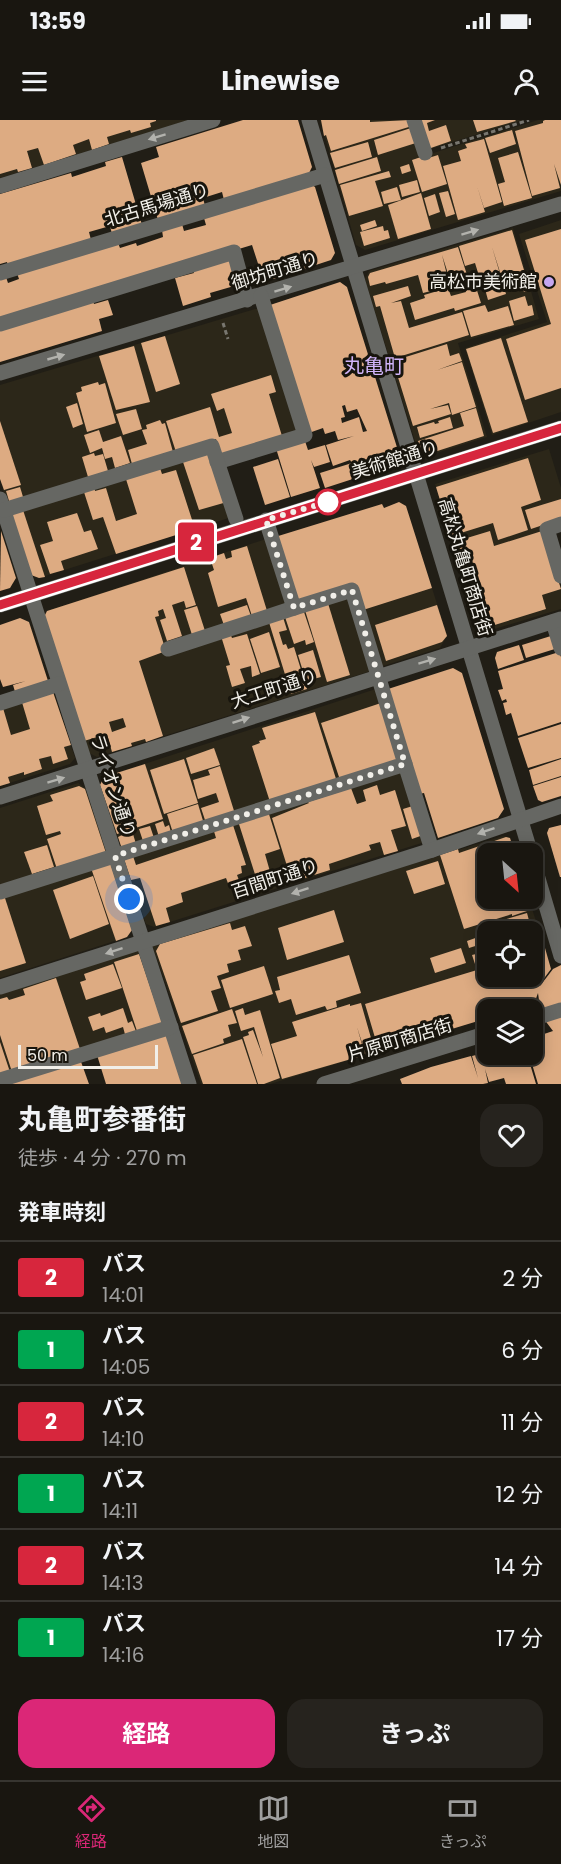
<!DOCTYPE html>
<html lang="ja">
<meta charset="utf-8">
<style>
:root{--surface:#191610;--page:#26231e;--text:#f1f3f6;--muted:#9f9f9f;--line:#373530;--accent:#db2777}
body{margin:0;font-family:Poppins,"Noto Sans JP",sans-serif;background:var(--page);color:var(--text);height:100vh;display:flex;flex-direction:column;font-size:22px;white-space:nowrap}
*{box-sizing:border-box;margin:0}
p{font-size:20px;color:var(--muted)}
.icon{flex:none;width:33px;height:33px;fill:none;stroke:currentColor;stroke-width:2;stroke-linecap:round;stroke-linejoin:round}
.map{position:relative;height:964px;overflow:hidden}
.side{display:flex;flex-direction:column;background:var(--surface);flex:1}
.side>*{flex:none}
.badge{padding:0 12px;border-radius:4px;font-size:21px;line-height:39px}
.needle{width:39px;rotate:153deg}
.buttons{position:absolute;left:477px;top:723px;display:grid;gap:12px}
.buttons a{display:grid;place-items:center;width:66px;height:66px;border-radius:12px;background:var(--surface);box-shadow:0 3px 15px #0003,0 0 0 2px var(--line);font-size:30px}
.scale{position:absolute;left:18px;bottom:15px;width:140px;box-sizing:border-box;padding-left:6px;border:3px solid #f1efe9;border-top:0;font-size:16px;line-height:21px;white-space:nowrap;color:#f1efe9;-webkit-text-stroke:4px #18150d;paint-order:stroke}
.you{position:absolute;width:30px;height:30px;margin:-15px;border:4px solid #fff;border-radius:50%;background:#1a73e8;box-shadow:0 0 0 9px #1a73e833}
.map>.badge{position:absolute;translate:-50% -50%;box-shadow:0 0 0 3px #fff}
h2{padding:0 18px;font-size:22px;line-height:54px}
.round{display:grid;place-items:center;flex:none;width:63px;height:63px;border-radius:18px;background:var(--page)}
.summary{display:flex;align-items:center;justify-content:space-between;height:102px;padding:0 18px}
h1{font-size:28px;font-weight:700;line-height:45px}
.action{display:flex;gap:12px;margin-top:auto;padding:12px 18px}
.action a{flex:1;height:69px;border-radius:18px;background:var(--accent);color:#fff;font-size:24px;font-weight:700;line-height:69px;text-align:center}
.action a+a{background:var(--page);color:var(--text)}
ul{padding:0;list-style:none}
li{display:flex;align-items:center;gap:18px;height:72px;padding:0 18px;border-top:2px solid var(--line)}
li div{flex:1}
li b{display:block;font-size:22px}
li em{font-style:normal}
li .badge{min-width:66px;font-weight:700;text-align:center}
.status{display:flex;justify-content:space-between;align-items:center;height:42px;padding:0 30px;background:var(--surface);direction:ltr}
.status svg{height:16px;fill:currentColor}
header{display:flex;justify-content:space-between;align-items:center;height:78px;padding:0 18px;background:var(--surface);font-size:27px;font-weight:700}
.tab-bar{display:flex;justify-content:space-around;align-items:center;height:84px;border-top:2px solid var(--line);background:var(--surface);font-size:16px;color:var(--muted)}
.tab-bar a{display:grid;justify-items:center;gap:3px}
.tab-bar .active{color:var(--accent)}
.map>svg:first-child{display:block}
.built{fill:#2c2719;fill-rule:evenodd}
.building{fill:#ddab82;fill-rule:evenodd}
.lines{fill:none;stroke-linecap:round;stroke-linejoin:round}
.path{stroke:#78766f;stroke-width:3;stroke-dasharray:4.5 3;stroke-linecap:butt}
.minor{stroke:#666763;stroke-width:15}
.oneway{fill:#b2b2ad}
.line-casing{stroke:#fff;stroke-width:14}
.line{stroke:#d7263d;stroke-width:9}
.walk{stroke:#f1efe9;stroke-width:6;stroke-dasharray:0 10.8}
.poi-dot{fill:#c5a6f0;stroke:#18150d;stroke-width:2}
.stop-dot{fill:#fff;stroke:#d7263d;stroke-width:3}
.labels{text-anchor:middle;stroke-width:6;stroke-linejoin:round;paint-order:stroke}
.street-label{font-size:18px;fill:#f1efe9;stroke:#18150d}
.poi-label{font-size:18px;fill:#f1efe9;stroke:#18150d;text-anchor:end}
.neighbourhood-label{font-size:20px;fill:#d1b5fa;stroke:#18150d}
</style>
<div class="status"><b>13:59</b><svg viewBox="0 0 49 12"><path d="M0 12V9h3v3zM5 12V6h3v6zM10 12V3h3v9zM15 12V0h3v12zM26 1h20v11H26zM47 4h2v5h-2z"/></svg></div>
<header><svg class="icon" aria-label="menu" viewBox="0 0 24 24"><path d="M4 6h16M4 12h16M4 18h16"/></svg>Linewise<svg class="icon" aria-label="person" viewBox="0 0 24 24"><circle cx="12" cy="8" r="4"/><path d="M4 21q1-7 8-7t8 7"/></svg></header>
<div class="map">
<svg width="561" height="964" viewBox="0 0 561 964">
<rect width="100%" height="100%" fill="#211e16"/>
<g class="built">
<path d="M0,0H189L0,58Z"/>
<path d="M320,0H412L424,36L538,0H561V71L365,130L356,125Z"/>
<path d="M417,0H523L427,30Z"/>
<path d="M561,100V292L492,315L465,228L547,202L519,114Z"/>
<path d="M513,108L539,199L458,223L487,317L427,336L418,331L365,159L369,151Z"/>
<path d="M262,187L302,313L214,322L8,386L0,359V265Z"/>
<path d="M210,329L232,397L39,458L31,455L10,391Z"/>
<path d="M549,329L561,368V401L543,407L561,466V489L488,511L479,507L435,364Z"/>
<path d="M269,418L352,472L374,550L97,637L87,632L47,491Z"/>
<path d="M432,468L447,516L440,528L380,547L363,490Z"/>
<path d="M379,568L403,642L123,733L100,665L104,657Z"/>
<path d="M52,569L75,638L70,644L0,666V586Z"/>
<path d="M405,648L428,721L154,807L146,804L123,736Z"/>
<path d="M78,663L85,668L108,734L0,770V688Z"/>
<path d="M503,716L510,718L488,734V778L529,779L551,849L542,861L534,884L517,889L488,890L487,898L270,964H201L152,825ZM488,812H532V856H488Z"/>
<path d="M109,739L132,810L127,817L0,858V774Z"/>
<path d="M139,830L164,906L0,959V873Z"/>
</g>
<g class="building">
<path d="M0,0H156V1L150,3L151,7L131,13L130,10L107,17L109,24L92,30L89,19L73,25L76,34L44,45L38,28L27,31L32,48L18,52L17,49L0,54Z"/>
<path d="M243,0H298L312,47L308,55L224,80L222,72L203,78L205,86L158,100L141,43L159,37L156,27Z"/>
<path d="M321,0H370V2L410,0L412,6L331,31L326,15L324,16Z"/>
<path d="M419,0H435L427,3L429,11L446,5L451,21L428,29Z"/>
<path d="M473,0H515L516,1L477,12Z"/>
<path d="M561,0V65L554,44L560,68L532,76L515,11L543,3V1L545,0Z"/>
<path d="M414,7L419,22L378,35L374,20Z"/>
<path d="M512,10L516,24L490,33L485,18Z"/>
<path d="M484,19L502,82L484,88L477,66L485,92L458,100L443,46L461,41L458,31L467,28L465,24Z"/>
<path d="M368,22L372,37L335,48L330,33Z"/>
<path d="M518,32L532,78L504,86L498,64L505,62L498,38Z"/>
<path d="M438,35L447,64L422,72L412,40L421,37L422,40Z"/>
<path d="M122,37L142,105L112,114L110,106L89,112L91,120L8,146L7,142L0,144V74L71,53L72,57L106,46L105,42Z"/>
<path d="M377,37L381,51L339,64L335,50Z"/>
<path d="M409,44L411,51L402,54L400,47Z"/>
<path d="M389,51L391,57L375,61L383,86L349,96L340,65Z"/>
<path d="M417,60L420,72L402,77L399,65Z"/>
<path d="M312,65L315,67L335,133L331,140L264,162L252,125L0,201V158L6,157L8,163L19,159L17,153L118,123L120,128L136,123L137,126L163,117L162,110L182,104L184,111L206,105L204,98Z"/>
<path d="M397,67L401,80L384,84L381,72Z"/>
<path d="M448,71L455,94L446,97L439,73Z"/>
<path d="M421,73L431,109L398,119L388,85Z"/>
<path d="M435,74L440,92L429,96L424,78Z"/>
<path d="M375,100L377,106L362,111L360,105Z"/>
<path d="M383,106L384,111L388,110L390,118L364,126L360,112Z"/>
<path d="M561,109V268L525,280L506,219L551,204L525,120Z"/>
<path d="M512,110L530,170L524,172L522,166L506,171L492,127L506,174L488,180L485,169H483L475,143L465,146L459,126Z"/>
<path d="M458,127L469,161L452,166L442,135L449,163L434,167L435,170L423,173L418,155L386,164L385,162L370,166L368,157L370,153Z"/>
<path d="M232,135L241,164L210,173L211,177L183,186L175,158L194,153L192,147Z"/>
<path d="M474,161L481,183L455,191L454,188L415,200L410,183L425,178L424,175L448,168L451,176L466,172L464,165Z"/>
<path d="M340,162L347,167L400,337L394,339L396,345L325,368L320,353L352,343L350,340L333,346L326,325L354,316L338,320L335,311L325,314L323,308L306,314L267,186ZM345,285L347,292L357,289L367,311L363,312L359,297L342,303L341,298L345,297L342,286Z"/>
<path d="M408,166L411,176L391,183L401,181L409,208L462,192L469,215L395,238L380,186L376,187L373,176Z"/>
<path d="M525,176L528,186L532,185L534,195L514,201L509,181Z"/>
<path d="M92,178L94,184L108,180L113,195L99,199L102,211L0,242V208Z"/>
<path d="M485,185L488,192L508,186L514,205L471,217L463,191Z"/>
<path d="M165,216L180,264L156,272L141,223Z"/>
<path d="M501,218L528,302L493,313L466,229Z"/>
<path d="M447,224L450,236L459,233L462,241L437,250L462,242L476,287L452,295L449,283L430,289L448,285L451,294L413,306L393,241Z"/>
<path d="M134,226L150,282L116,290L99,236Z"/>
<path d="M271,255L276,272L269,274L282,316L221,335L216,319L176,332L166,301L210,287L219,317L232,313L224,288L217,291L211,274Z"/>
<path d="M98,262L99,265L105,263L116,303L87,312L76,273L82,271L81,267Z"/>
<path d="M77,283L83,304L73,308L66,287Z"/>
<path d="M476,288L484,316L428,334L421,330L418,321L464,306L460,293Z"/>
<path d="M136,289L142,309L123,315L116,294Z"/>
<path d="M450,297L453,308L420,318L417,307L434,302L435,304L439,303L438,301Z"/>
<path d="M160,300L162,304L165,303L173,332L132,344L128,330L147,324L142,310L147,309L146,305Z"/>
<path d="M0,301L21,365L4,370L0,359Z"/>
<path d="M99,310L103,322L121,316L130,343L115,348L112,337L105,339L102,328L90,333L84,315Z"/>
<path d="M305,321L308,330L325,325L330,342L314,347L311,340L320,368L291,377L275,325Z"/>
<path d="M94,333L95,336L103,334L108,351L88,357L82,337Z"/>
<path d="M211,333L227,382L199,390L183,342Z"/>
<path d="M528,338L541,380L521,387L528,410L498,420L493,403L451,416L436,367Z"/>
<path d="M278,339L290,377L265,385L253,347Z"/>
<path d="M159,345L162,354L176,350L195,409L116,434L103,397L93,400L83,369L94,365L95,371L106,368L116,401L137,394L125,356Z"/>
<path d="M20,367L24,380L10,384L6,371Z"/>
<path d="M561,379V399L531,409L525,390Z"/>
<path d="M399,382L406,386L432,468L363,490L355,465L295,484L275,417L382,384L384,388Z"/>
<path d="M22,387L45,457L39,458L31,455L10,391Z"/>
<path d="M77,393L84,412L91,410L98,429L61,441L64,450L50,454L40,425L53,421L47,402Z"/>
<path d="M1,411L16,458L10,468L0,471Z"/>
<path d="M490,411L494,426L542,411L561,469L542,475L546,489L485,508L457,421Z"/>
<path d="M247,426L268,494L253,499L246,478L218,487L208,453L214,450L210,438L224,433L226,439L232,437L231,431Z"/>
<path d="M184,447L196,485L186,488L184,481L172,485L182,516L167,521L160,500L166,498L163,489L158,491L159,496L155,497L166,531L139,541L163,616L146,622L145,619L131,623L132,626L112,632L107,614L84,621L43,499L47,491ZM123,598L126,607L112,612L109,602Z"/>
<path d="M327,480L350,555L327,562L304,487Z"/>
<path d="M247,485L252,499L225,508L220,494Z"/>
<path d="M437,485L447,516L442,522L386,541L375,505Z"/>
<path d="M197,486L206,514L193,518L184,490Z"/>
<path d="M303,489L314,522L306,525L305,520L294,524L284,494Z"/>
<path d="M282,494L287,510L279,512L283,525L286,524L288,529L294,527L307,569L291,574L268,499Z"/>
<path d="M20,498L29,502L49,564L16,575L13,565L26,561L3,567L0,559V505Z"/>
<path d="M269,512L280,547L261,553L250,519Z"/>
<path d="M230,513L232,518L247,514L260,554L252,557L251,546L240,549L245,563L232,567L226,546L230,545L221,516Z"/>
<path d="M554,515L558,528L526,538L522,525Z"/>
<path d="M519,525L524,540L498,549L495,538L497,532Z"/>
<path d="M313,530L321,557L306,561L298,535Z"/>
<path d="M559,532L561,537V602L518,616L511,593L506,595L503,583L507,582L506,579L502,581L498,570L503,569L498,551Z"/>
<path d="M453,548L462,553L504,689L498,698L438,718L424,673L419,674L385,570Z"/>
<path d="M52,569L71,625L64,627L68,639L53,644L51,636L39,639L42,649L24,655V652L8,657L10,663L0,666V589L3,588L11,615L30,609L21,579Z"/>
<path d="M381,583L400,641L340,660L321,603Z"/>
<path d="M315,592L337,662L271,685L252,626L260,623L259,621L266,619L262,608Z"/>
<path d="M561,604V638L528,648L518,618Z"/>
<path d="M214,628L220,645L191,654L186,638Z"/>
<path d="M184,639L198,683L164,694L150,650Z"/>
<path d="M561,639V656L533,665L529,650Z"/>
<path d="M145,644L163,699L117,714L100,665L104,657Z"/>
<path d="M220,646L235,694L206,703L201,688L219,682L216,673L198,679L193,660L210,655L208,650Z"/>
<path d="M561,657V676L542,682L538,680L533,666Z"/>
<path d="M377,665L380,675L395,670L406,706L391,710L398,731L384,735L380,722L369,725L371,730L329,744L330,750L292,762L272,698L309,683L308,682L351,668L357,684L366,681L363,670Z"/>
<path d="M79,666L85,669L106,733L57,749L47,719L61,714L60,711L46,715L37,686L53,681L50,675Z"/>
<path d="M198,684L204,704L173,713L167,694Z"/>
<path d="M416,685L426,714L412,719L403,689Z"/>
<path d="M268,691L280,729L265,734L273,762L259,767L238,701Z"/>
<path d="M163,701L165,707L169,705L172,716L160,720L155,704Z"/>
<path d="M232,702L246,745L241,746L242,753L237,755L240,763L229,766L226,758L181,773L183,782L166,788L170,802L156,806L140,758L131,760L123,736L132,733L136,745L216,718L213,708Z"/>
<path d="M561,705V757H560L547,713L549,708Z"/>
<path d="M150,706L155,721L144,724L139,709Z"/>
<path d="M124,714L125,716L133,714L136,724L123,732L118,717Z"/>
<path d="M506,717L510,718L515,734H488V778H529L532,787L530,790L512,796V794L464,809L440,735L458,729L459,733Z"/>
<path d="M47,725L54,747L32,754L24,732Z"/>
<path d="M109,739L132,810L127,817L116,821L90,745Z"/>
<path d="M438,741L445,764L414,774L406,751Z"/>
<path d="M93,756L109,804L70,819L53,770Z"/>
<path d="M4,775L26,843L0,851V777Z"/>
<path d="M334,790L344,822L287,840L278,808Z"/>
<path d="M527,793L531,808L521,812H488V822L469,828L467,821L481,816L479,807Z"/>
<path d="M230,803L232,810L245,806L252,826L238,830L241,840L227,844L229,852L217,856L221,868L211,871L218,891L181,903L156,831L160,824Z"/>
<path d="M541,814L551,849L542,861L540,866L553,849L561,845V964H538L529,934H532V918L553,911L541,895L538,873L534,884L517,890H488V898L399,925L397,915L376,921L365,884L477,850L472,835L488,831V856H532V817Z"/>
<path d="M461,828L466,843L435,853L430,838Z"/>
<path d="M139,834L163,905L138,914L114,842Z"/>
<path d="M349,835L361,873L336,881L337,887L327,890L325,886L296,895L291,879L279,883L275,871L280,870L277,857Z"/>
<path d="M113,844L122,868L86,880L80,862L86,860L84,854Z"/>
<path d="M264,846L273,874L230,888L221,860Z"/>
<path d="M56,858L81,932L13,955L0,915V879L7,877L9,880L25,875L23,869Z"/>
<path d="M361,883L375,932L366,935L357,907L365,935L282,959L271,924L297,916L292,902L350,884V886Z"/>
<path d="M123,888L128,903L132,901L137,914L126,918L123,907L106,913L104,907L93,911L88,897L100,893L101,896Z"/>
<path d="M243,888L245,895L260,890L280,958L264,964H258L243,917L249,915L248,912L253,910L263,937L254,907L241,911L235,891Z"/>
<path d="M232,889L237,903L228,905L231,916L223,919L224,923L192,934L182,906Z"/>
<path d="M166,913L182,964H106L97,935Z"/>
<path d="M242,919L257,964H203L193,935Z"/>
<path d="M0,922L11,955L0,958Z"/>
<path d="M488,932V934H527L536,964H506L504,958L489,962L485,949L488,963L483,964H402L400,959L431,947L471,936L478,958L472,936Z"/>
<path d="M80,939L89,964H5Z"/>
</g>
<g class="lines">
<g class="path">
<path d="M441,28L529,0"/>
<path d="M223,203L228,219"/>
</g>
<g class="minor">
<path d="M309,0L531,734"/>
<path d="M414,0L425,33"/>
<path d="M0,66L213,0"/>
<path d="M0,153L325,55"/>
<path d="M0,204L234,132L247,180"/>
<path d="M0,253L561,84"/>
<path d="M217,342L305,315L261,176"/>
<path d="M0,379L189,964"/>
<path d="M4,390L212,326L236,399"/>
<path d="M561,404L547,409L561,456"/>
<path d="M0,485L561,308"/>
<path d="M553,502L561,528"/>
<path d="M168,529L294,488"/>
<path d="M0,583L59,564"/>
<path d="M405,644L432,730"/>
<path d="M0,677L561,499"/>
<path d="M532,738L561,836"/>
<path d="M0,772L405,644L352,470L294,488L266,400"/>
<path d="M0,867L432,730L561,686"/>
<path d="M532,899L561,890"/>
<path d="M0,960L171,907"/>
<path d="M324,964L488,913"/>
</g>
</g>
<defs><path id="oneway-solid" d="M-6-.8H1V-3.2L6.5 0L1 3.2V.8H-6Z" transform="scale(1.5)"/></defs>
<g class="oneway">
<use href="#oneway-solid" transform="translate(157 17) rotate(163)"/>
<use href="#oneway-solid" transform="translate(470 112) rotate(-17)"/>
<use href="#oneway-solid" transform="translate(283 169) rotate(-17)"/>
<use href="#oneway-solid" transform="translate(56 237) rotate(-16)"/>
<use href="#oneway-solid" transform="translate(427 541) rotate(-17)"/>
<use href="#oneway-solid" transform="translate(241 600) rotate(-18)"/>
<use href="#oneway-solid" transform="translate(56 660) rotate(-17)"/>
<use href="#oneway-solid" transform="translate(486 711) rotate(161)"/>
<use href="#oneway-solid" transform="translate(300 771) rotate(162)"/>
<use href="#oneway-solid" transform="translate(114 831) rotate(162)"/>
</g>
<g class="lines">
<g class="line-casing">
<path id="line" d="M0,485L561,308"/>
</g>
<use href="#line" class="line"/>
<path class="walk" d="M129,779L115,736L405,644L352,470L294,488L266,400L328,382"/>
</g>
<circle class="poi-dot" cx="549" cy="162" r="6"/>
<circle class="stop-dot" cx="328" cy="382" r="12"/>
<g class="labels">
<g class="street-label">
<text transform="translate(157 85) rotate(-17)" y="6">北古馬場通り</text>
<text transform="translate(275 151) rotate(-17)" y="6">御坊町通り</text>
<text transform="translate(395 340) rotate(-17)" y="6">美術館通り</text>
<text transform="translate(465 447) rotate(73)" y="6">高松丸亀町商店街</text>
<text transform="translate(274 569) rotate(-18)" y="6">大工町通り</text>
<text transform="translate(113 666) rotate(72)" y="6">ライオン通り</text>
<text transform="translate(275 759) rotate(-18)" y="6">百間町通り</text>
<text transform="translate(400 920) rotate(-17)" y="6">片原町商店街</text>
</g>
<g class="poi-label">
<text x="537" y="168">高松市美術館</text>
</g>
<g class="neighbourhood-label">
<text x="374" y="253">丸亀町</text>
</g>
</g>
</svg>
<div class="buttons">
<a><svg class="needle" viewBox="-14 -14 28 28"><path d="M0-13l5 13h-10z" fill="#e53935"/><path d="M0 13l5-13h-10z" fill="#9f9f9f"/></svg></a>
<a><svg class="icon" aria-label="locate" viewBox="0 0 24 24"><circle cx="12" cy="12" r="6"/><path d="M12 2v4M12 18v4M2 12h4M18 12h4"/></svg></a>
<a><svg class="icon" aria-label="layers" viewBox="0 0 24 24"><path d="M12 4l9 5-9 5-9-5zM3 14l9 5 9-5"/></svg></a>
</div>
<div class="scale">50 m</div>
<div class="you" style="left:129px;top:779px"></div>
<b class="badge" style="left:196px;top:422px;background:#d7263d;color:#fff">2</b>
</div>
<section class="side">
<div class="summary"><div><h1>丸亀町参番街</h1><p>徒歩 · 4 分 · 270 m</p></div><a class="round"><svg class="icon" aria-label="heart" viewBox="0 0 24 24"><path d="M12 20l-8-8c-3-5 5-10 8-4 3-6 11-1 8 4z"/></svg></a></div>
<h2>発車時刻</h2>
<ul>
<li><span class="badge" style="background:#d7263d;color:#fff">2</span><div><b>バス</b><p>14:01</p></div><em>2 分</em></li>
<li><span class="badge" style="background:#00a651;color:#fff">1</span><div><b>バス</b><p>14:05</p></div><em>6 分</em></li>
<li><span class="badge" style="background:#d7263d;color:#fff">2</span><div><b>バス</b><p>14:10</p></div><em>11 分</em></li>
<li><span class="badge" style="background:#00a651;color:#fff">1</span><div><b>バス</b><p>14:11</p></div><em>12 分</em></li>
<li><span class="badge" style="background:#d7263d;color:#fff">2</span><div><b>バス</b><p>14:13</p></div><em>14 分</em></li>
<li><span class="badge" style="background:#00a651;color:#fff">1</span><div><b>バス</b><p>14:16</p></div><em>17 分</em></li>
</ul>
<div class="action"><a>経路</a><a>きっぷ</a></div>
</section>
<nav class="tab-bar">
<a class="active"><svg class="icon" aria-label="directions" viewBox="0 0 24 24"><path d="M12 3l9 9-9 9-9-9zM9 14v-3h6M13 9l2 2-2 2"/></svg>経路</a>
<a><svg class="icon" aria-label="map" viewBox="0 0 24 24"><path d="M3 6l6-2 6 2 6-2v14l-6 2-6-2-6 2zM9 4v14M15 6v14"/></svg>地図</a>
<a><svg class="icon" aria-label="tickets" viewBox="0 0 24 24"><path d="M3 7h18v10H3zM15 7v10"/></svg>きっぷ</a>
</nav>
